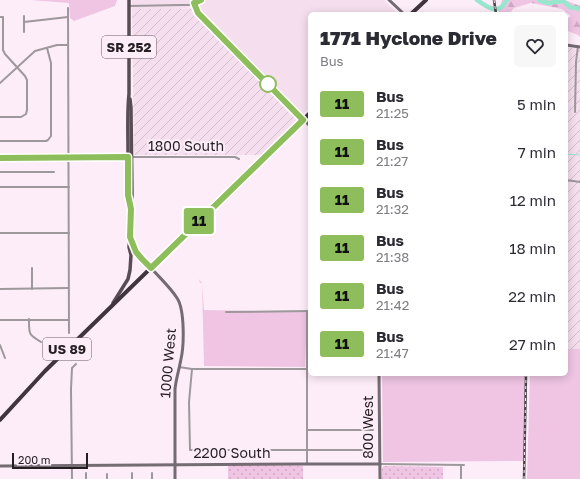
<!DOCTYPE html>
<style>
:root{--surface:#fff;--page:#f7f7f7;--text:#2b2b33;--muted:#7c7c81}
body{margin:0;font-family:"Golos Text",sans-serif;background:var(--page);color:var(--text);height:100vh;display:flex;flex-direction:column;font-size:15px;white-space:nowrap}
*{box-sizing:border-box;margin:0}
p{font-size:13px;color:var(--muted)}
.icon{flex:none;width:22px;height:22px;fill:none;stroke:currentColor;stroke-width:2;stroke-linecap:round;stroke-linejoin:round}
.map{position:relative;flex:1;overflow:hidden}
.side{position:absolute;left:308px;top:12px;width:260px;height:364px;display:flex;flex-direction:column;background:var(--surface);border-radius:6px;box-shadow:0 2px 10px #0003}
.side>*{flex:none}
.badge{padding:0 8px;border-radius:3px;font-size:14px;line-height:26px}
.scale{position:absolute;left:12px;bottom:10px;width:76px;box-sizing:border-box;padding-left:4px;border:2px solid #251f23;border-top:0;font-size:11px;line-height:14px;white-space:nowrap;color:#251f23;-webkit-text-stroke:3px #fdedf9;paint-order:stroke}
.map>.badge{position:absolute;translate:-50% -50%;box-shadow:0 0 0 2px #fff}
.round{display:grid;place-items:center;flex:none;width:42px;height:42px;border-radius:6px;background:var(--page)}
.head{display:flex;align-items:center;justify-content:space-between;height:68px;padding:0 12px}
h1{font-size:19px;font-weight:800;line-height:30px}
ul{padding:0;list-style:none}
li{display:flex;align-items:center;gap:12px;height:48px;padding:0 12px}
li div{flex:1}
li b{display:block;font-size:15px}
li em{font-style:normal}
li .badge{min-width:44px;font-weight:700;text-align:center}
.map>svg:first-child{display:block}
.built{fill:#f5deee}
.industrial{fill:url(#industrial-furrows)}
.grass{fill:#efc5e3}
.forest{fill:url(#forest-firs)}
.park{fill:url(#park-dots)}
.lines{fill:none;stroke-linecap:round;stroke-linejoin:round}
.stream{stroke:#97e7ce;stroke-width:1}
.river{stroke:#97e7ce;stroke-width:4.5}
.street{stroke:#9e979b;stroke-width:2}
.secondary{stroke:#756b72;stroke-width:3}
.primary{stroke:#584d55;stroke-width:3.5}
.highway{stroke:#40343d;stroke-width:4}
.rail-casing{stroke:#494147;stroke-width:2.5}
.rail{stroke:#fdedf9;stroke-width:1;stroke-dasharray:3;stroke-linecap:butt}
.line-casing{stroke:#fff;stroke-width:9}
.line{stroke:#8ebe5b;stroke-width:6}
.stop-dot{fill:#fff;stroke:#8ebe5b;stroke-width:2}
.labels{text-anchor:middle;stroke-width:4;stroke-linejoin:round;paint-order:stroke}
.shield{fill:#fdedf9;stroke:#665d63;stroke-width:1}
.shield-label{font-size:13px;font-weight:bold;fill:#251f23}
.street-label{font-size:14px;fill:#251f23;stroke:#fdedf9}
</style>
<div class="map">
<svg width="580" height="479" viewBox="0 0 580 479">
<defs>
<pattern id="industrial-furrows" width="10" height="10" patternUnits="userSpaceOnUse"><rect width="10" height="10" fill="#f5deee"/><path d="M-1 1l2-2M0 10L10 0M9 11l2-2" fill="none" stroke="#d2becc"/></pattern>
<pattern id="forest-firs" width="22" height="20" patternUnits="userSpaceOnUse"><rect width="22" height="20" fill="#efc5e3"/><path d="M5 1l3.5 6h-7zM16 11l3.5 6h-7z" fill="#cda9c2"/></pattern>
<pattern id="park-dots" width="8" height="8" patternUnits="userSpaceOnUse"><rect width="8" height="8" fill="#efc5e3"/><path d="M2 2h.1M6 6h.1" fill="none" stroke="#cda9c2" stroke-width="1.8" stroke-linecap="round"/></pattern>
</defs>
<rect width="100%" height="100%" fill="#fdedf9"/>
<path class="built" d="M132,0H384L398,14H310V107L297,120L277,98L195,15L192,8L190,7L181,9H132Z"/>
<g class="industrial">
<path d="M191,8L195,15L277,98L297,120L261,155H134L132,9H181Z"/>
<path d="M566,47L580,49V349H566Z"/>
</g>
<g class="grass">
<path d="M31,0H117L115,6L74,21L70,18L69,3Z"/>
<path d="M199,279L202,283L204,310L307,312L305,367L204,366L202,283H200Z"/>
<path d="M566,349H580V479H527L530,374H566Z"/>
<path d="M382,374H525L523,461L383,462Z"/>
</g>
<path class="forest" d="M502,0H565L580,6V37L578,35L568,31L566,24V19L571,16L562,9L531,3L514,8L509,14H498Z"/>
<g class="park">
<path d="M228,465L303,466V479H228Z"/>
<path d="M384,466L443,467V479H382V468Z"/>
</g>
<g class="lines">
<path class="stream" d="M566,154L580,155"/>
<g class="river">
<path d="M477,0C489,8 498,16 507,0"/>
<path d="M539,0L548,3L563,1L570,7L580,9"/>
</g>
<g class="street">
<path d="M194,3L198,13L303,119"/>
<path d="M129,6L181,5H189L201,0"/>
<path d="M68,8L69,333"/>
<path d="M0,17H3V50L5,54L25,76L27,80V110L26,114L21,117H0"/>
<path d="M24,22L68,17"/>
<path d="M24,32V16"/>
<path d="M0,83L35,51L57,45H68"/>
<path d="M575,112L576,62L578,46"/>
<path d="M0,141H46L48,140L51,136V63L47,48"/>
<path d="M132,157H235L239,159"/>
<path d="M0,172H54"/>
<path d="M566,180L580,182"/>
<path d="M0,187H69"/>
<path d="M0,233H69"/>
<path d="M32,268V289"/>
<path d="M0,289L68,288"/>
<path d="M226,312L310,311"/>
<path d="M307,312V464"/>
<path d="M29,319C29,334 28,334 41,342"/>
<path d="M0,320H68"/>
<path d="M0,345L5,358"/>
<path d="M179,367L192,369H310"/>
<path d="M192,369L189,402L190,450H231L242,455L248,456L257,454L263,450H373"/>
<path d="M307,430H373"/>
<path d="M380,464L464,465"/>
<path d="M461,465V479"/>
<path d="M86,473V479"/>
<path d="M152,473V479"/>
<path d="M107,474V479"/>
<path d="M72,479L71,389L72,368L76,364"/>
<path d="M132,479V473"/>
</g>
<g class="secondary">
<path d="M389,0L404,14"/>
<path d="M566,45L580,47"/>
<path d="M303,119L310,126"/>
<path d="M0,158L128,157"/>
<path d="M151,268C160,278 170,287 177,298C185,310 184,346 181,359C179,370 176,379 175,389V479"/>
<path d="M379,374L380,479"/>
<path d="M0,466L307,464H380"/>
</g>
<g class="primary">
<path d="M129,0V94C127,112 128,131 128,150C128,170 127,189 131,209"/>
<path d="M130,99L131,108L132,195C130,212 127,236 136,252C140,258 145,263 151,268"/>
<path d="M113,303L128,279L130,270L131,255L129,247L130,238"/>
</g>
<g class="highway">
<path d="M411,14L426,0"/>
<path d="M0,420L45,371L310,113"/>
</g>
<g class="rail-casing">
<g id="rail">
<path d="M494,0L496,14"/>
<path d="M524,479L526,374"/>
</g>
</g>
<use href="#rail" class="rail"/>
</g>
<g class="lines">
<g class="line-casing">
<path id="line" d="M0,158L128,157V195L131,209L130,237L136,252L142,259L151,268L303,120L198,13L194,3L201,0"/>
</g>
<use href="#line" class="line"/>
</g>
<circle class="stop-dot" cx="268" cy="84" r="8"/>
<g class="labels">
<g class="shield">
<rect x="102" y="36" width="54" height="22" rx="3"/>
<rect x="43" y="338" width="48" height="22" rx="3"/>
</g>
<g class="shield-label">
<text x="129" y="52">SR 252</text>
<text x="67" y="354">US 89</text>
</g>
<g class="street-label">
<text x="186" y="151">1800 South</text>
<text transform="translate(168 363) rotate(-85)" y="5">1000 West</text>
<text transform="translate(368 427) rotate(-90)" y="5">800 West</text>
<text x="232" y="458">2200 South</text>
</g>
</g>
</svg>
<div class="scale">200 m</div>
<b class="badge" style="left:199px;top:221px;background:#8ebe5b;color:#111">11</b>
<section class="side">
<div class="head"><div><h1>1771 Hyclone Drive</h1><p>Bus</p></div><a class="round"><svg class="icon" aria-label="heart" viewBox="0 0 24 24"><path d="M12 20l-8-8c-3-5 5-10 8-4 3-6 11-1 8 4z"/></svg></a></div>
<ul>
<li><span class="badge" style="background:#8ebe5b;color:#111">11</span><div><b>Bus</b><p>21:25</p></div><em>5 min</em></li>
<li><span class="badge" style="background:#8ebe5b;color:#111">11</span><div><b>Bus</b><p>21:27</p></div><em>7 min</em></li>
<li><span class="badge" style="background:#8ebe5b;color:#111">11</span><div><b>Bus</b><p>21:32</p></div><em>12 min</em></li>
<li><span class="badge" style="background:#8ebe5b;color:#111">11</span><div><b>Bus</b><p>21:38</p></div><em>18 min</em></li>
<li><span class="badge" style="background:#8ebe5b;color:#111">11</span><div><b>Bus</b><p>21:42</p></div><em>22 min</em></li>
<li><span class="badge" style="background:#8ebe5b;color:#111">11</span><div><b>Bus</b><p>21:47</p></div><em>27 min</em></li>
</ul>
</section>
</div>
